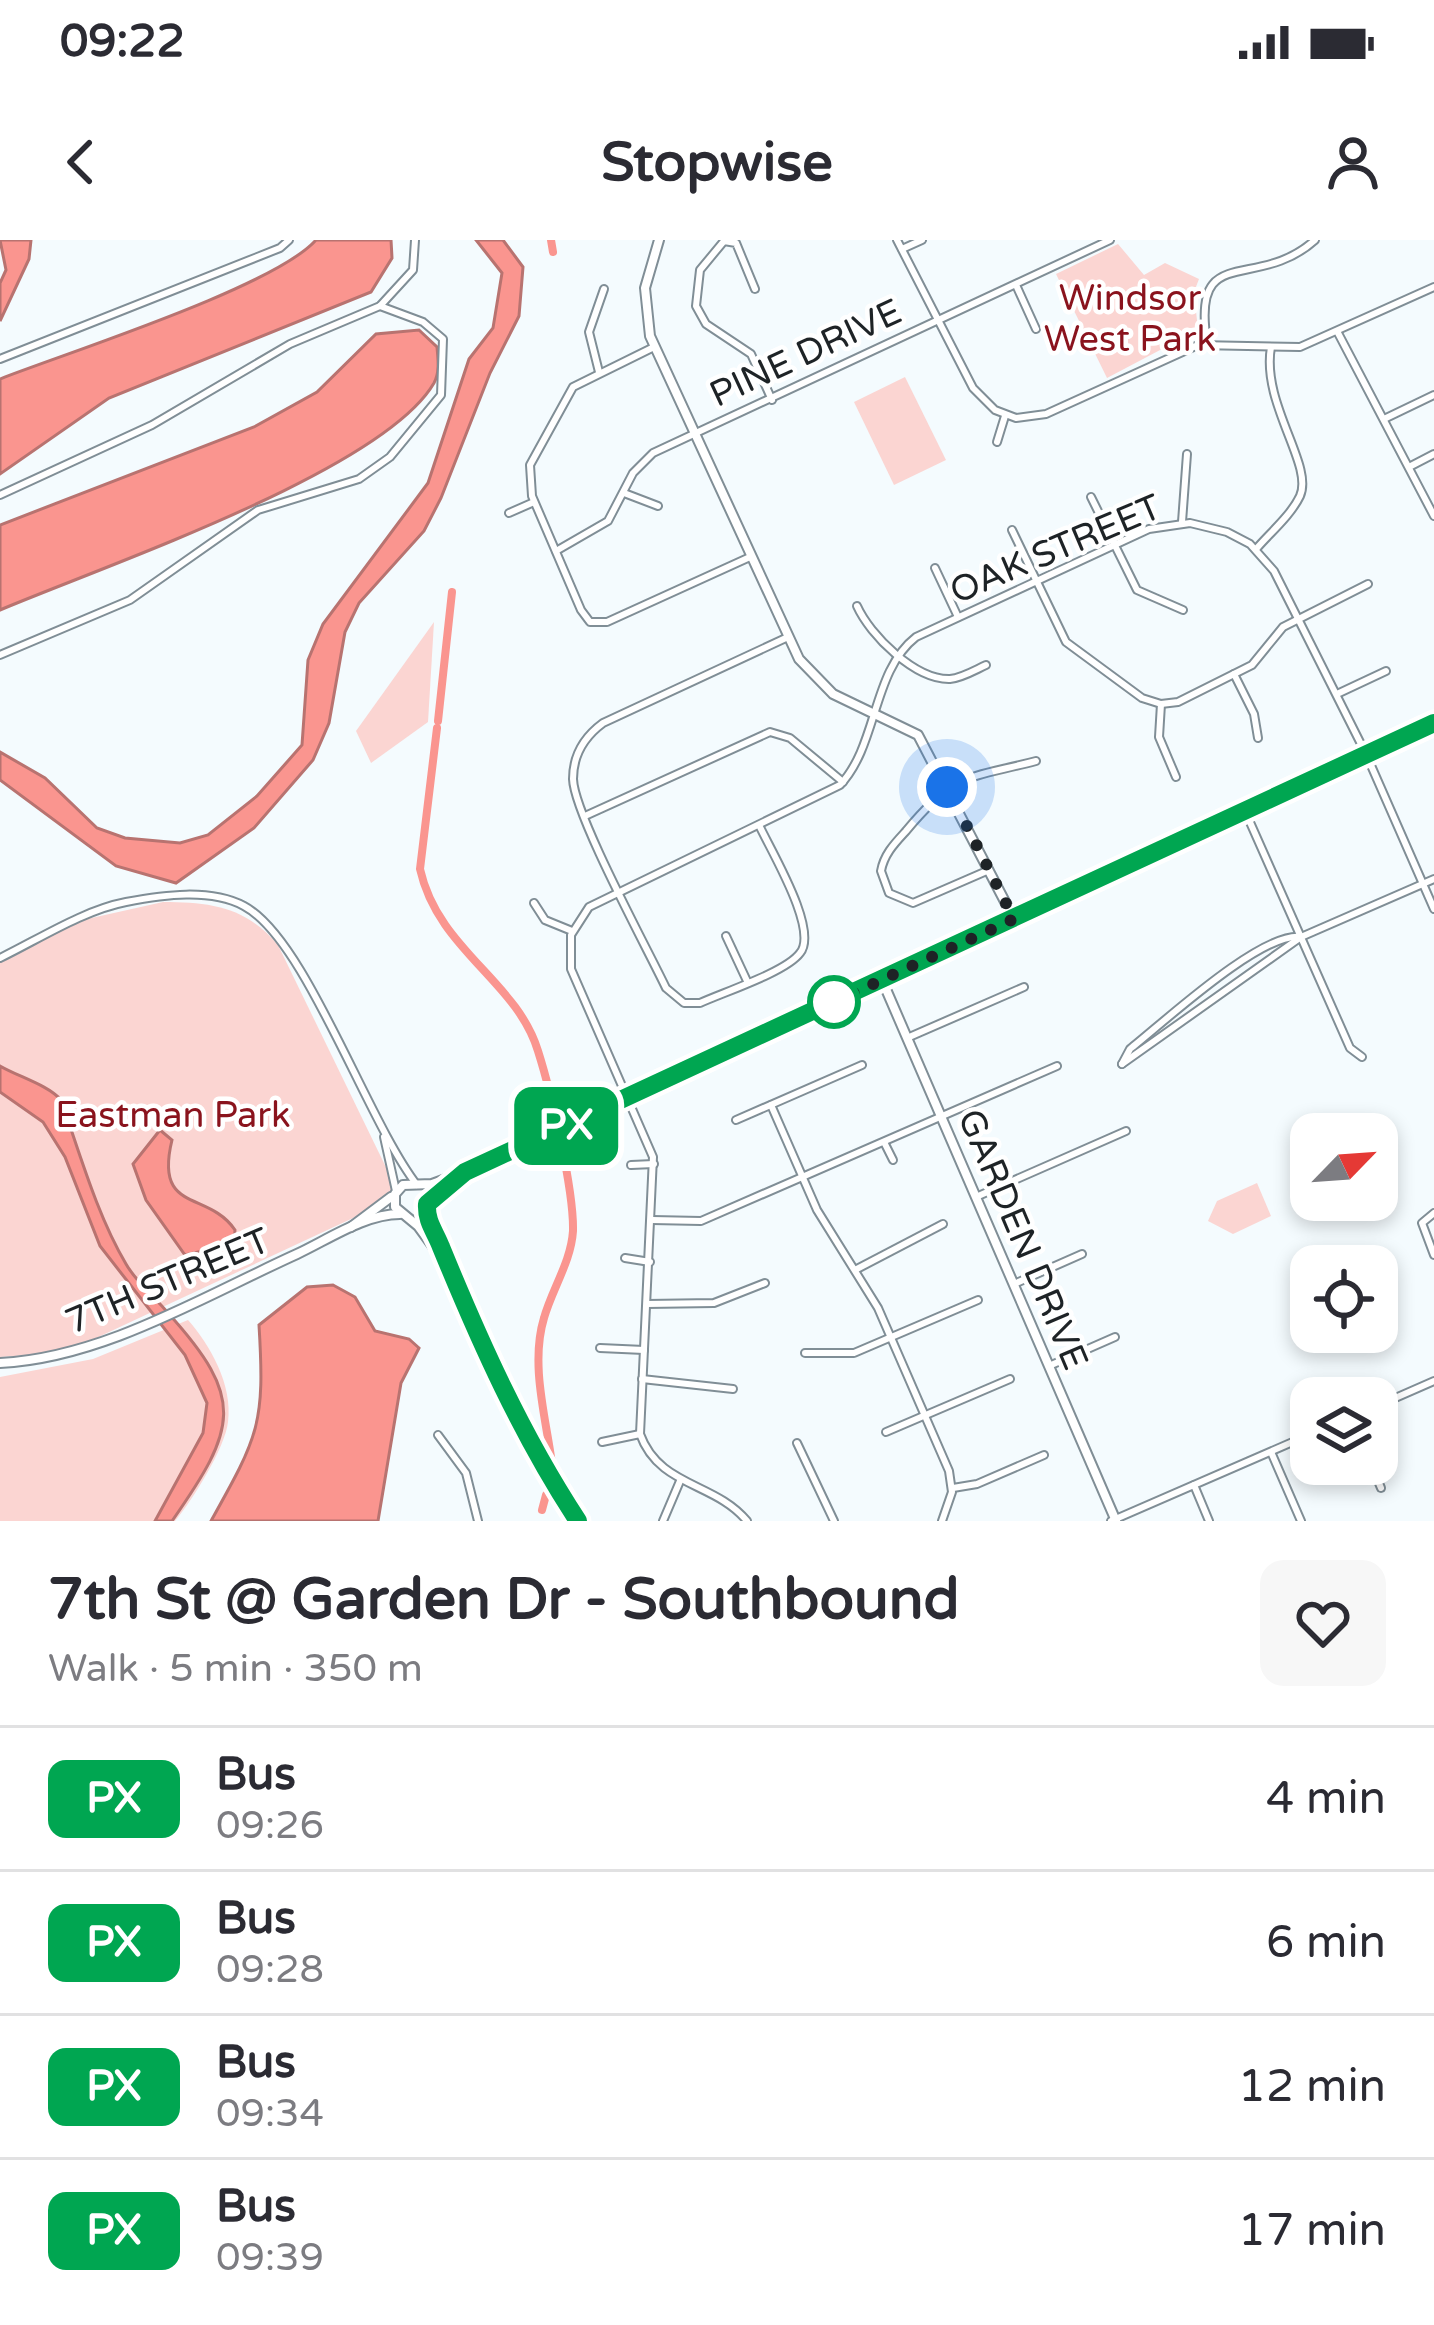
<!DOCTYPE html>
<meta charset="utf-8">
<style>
:root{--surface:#fff;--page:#f7f7f7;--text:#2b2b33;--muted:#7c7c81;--line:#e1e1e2}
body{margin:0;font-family:"Varela Round",sans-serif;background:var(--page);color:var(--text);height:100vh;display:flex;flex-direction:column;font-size:45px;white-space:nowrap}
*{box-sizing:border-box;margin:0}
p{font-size:39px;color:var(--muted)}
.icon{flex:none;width:66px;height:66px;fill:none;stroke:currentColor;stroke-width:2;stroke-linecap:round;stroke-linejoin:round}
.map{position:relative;height:1281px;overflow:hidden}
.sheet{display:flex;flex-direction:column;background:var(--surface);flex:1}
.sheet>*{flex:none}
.badge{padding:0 24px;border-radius:18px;font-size:42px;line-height:78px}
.needle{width:78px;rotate:65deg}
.buttons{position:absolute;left:1290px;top:873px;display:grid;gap:24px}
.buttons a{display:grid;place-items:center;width:108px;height:108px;border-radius:24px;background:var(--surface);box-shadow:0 6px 18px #0003;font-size:60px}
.you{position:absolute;width:60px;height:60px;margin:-30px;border:9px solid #fff;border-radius:50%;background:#1a73e8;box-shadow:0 0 0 18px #1a73e833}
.map>.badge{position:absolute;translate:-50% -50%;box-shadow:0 0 0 6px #fff}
.round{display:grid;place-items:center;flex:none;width:126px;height:126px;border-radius:24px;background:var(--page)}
.headline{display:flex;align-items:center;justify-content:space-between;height:204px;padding:0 48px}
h1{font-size:57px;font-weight:700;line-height:90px}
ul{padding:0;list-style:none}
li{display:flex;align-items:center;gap:36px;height:144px;padding:0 48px;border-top:3px solid var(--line)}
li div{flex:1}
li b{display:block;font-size:45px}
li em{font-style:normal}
li .badge{min-width:132px;font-weight:700;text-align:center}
.status{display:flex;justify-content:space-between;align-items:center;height:84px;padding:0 60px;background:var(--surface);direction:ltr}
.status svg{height:33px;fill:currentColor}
header{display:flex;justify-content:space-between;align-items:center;height:156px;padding:0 48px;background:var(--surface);font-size:54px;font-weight:700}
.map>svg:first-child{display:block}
.green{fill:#fbd5d2}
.water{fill:#fa958f;stroke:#b87370;stroke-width:3}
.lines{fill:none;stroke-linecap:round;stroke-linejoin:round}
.canal{stroke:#fa958f;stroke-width:8}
.minor-casing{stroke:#808e96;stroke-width:10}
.tertiary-casing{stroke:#808e96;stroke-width:12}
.minor{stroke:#fff;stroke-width:6}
.tertiary{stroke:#fff;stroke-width:8}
.line-casing{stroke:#fff;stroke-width:27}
.line{stroke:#00a651;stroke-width:18}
.walk{stroke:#1e2326;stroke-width:12;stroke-dasharray:0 21.6}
.stop-dot{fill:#fff;stroke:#00a651;stroke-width:6}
.labels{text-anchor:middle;stroke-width:9;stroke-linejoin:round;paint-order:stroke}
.park-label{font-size:36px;fill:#8a131d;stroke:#fff}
.street-label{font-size:36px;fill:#1e2326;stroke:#fff}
</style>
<div class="status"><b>09:22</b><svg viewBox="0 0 49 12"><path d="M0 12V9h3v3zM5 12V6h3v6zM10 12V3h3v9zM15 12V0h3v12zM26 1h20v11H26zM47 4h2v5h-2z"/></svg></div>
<header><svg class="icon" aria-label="back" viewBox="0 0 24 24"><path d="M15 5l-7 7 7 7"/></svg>Stopwise<svg class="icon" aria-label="person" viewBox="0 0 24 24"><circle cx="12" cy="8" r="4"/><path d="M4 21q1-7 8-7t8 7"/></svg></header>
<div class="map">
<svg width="1434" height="1281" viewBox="0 0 1434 1281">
<rect width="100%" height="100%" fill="#f4fbfe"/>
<g class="green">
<path d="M1118,4L1144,35L1165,23L1199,39L1194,52L1198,90L1107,138L1056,34Z"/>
<path d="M905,137L946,220L894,245L854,162Z"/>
<path d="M434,382L428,482L371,523L356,491Z"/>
<path d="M163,662C211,662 246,667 278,705L398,952L396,958L92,1100L43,1114L0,1117V719L87,679Z"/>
<path d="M1257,943L1271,976L1233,994L1208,981L1217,961Z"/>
<path d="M188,1080C210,1105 233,1145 228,1182C225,1208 192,1261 175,1281H0V1137L93,1119Z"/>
</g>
<g class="water">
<path d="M0,0H31L29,19L0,81V43L6,30Z"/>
<path d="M316,0H391L392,18L371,52L109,158L0,234V139C69,112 274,47 316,0Z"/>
<path d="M476,0H503L523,27L519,76L490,133L441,258L424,291L359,363L345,392L329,483L313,520L254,588L176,643L116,626L0,540V512L45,538L97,588L125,598L180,603L208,595L257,556L302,505L308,420L323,384L428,243L469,119L493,88L502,33Z"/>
<path d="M419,90L437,107C438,119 440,132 434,143C383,231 101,327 0,370V285L254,187L317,152L376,94Z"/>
<path d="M0,826C19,837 48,845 61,860C80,914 97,975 126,1024C136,1042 155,1057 168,1073C246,1159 237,1188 172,1281H155L203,1193L207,1163L185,1115L100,1006L65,917L43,882L0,852Z"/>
<path d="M160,890L172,900C154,974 208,950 235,990L234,1004L185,1015L146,960L133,924Z"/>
<path d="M333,1045L355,1057L375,1091L409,1099L419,1108L401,1143L378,1281H211C259,1195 265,1184 259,1085L307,1047Z"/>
</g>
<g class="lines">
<g class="canal">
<path d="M551,0L553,12"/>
<path d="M438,481L452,352"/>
<path d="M437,488L420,629C438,710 517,741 538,811C551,852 574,950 573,991C571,1022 552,1049 544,1078C530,1124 546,1178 552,1224"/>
<path d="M542,1270L546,1255"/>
</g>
<g class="minor-casing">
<g id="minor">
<path d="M897,0L973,148L995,170L1016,178L1046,174L1198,105L1300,107L1434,47"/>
<path d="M902,9L922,0"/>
<path d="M1016,45L1036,89"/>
<path d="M755,49L736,3L724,1L700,30L696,66L706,84L751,114L772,160"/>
<path d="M1338,93L1434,276"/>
<path d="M1207,102C1191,0 1256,53 1315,0"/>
<path d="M654,107L573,147L530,225L532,256L581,370L590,382H607L750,317"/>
<path d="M0,119L280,8L289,0"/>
<path d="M599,132L589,92L604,49"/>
<path d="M1384,179L1434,155"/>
<path d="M997,202L1005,176"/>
<path d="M1409,227L1434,214"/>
<path d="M624,253L658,266"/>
<path d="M0,255L152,185L290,104L380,66L413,30L415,0"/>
<path d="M1091,257L1137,350L1183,370"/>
<path d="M509,273L534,262"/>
<path d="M1182,282L1187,214"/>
<path d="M1012,290L1066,402L1142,458L1161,464L1178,462L1252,425L1283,387L1368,344"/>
<path d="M1257,308C1271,292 1291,275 1300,256C1314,225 1261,164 1271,107"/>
<path d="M556,311L608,281L633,233L653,213L1110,0"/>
<path d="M935,328L958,377"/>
<path d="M857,366C870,395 915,440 950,439C962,438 975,430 986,425"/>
<path d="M0,415L130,360L258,270L359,239L390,217L441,155L443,99L423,82L380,66"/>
<path d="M1234,434L1254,474L1258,498"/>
<path d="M1337,454L1386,431"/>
<path d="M1161,464L1159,497L1176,537"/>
<path d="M1245,571L1350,808L1362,817"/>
<path d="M585,576L770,492L790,498L843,542"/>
<path d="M759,585C771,611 819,690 800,713C786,732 724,752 700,763H684L666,748C647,708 574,574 573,539C573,515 584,497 603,483L788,397"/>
<path d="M989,630L913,663L889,653L881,631C884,614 895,603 906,591C955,532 967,539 1036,521"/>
<path d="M534,663L545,680L572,691"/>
<path d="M726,696L747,741"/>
<path d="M0,718C39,699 84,670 126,662C163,655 210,648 244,666C306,699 366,879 417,945"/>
<path d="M907,798L1024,747"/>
<path d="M1122,824L1301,697L1434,639"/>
<path d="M1122,824L1130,809C1163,783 1262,691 1301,697"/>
<path d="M771,865L817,970L878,1068L949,1231L952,1252L942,1281"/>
<path d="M736,880L862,825"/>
<path d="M384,897L396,951"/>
<path d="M884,902L893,920"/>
<path d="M631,925L654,924"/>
<path d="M976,957L1126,891"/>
<path d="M1434,973L1422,983L1434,1015"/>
<path d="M652,980L701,981L1057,826"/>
<path d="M625,1018L650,1022"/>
<path d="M855,1030L943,984"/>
<path d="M1014,1044L1082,1014"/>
<path d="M647,1064L714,1063L765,1043"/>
<path d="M600,1108L644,1110"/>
<path d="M805,1113H854L978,1060"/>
<path d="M1049,1126L1115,1097"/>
<path d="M642,1139L733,1149"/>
<path d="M1377,1166L1434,1141"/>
<path d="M886,1192L1010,1139"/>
<path d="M438,1195L466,1233L478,1281"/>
<path d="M602,1202L640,1194"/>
<path d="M797,1203L834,1281"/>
<path d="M1271,1212L1301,1281"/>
<path d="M1371,1224L1381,1248"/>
<path d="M1194,1245L1209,1281"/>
<path d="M953,1248L977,1244L1044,1215"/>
<path d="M663,1281L680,1241"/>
<path d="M747,1281C715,1242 659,1247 640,1194L653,917L571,729V695L589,667L840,545C878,505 872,431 916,397L1149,289L1190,283L1227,292L1250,304L1274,331L1366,514L1434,669"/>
<path d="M1111,1281L1311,1194"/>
</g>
</g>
<g class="tertiary-casing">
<g id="tertiary">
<path d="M659,0L645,48L650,96L799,419L833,454L918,495L1014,679"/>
<path d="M882,740L1116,1281"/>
<path d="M427,964L464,933"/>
<path d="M426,967L445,1023L517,1180L578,1281"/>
<path d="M351,987L391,957"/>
<path d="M445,1023L418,986L395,967V954L403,945L432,944L465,932L1434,484"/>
<path d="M0,1123C103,1118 204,1056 297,1014C329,999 365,974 400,974"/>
</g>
</g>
<use href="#minor" class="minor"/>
<use href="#tertiary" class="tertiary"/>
</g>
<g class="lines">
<g class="line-casing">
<path id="line" d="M578,1281C521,1194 480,1102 441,1007C435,991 426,982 427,964L465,932L1434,483"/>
</g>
<use href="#line" class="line"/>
<path class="walk" d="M834,762L1014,679L947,547"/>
</g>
<circle class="stop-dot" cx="834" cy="762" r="24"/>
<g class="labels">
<g class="park-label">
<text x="1130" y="70">Windsor<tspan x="1130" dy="41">West Park</tspan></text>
<text x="173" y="887">Eastman Park</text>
</g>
<g class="street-label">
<text transform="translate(805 112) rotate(-25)" y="13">PINE DRIVE</text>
<text transform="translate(1055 308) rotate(-23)" y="13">OAK STREET</text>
<text transform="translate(1024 999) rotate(67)" y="13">GARDEN DRIVE</text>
<text transform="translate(167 1040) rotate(-23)" y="13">7TH STREET</text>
</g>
</g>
</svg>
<div class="buttons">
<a><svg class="needle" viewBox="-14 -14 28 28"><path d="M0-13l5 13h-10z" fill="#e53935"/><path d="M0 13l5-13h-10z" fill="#7c7c81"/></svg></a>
<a><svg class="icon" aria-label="locate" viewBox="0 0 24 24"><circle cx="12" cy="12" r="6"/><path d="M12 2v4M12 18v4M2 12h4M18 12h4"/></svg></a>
<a><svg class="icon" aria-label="layers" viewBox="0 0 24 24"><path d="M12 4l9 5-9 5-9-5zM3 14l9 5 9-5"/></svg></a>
</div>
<div class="you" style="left:947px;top:547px"></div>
<b class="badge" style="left:566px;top:886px;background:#00a651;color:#fff">PX</b>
</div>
<section class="sheet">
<div class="headline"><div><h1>7th St @ Garden Dr - Southbound</h1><p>Walk · 5 min · 350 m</p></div><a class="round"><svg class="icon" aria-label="heart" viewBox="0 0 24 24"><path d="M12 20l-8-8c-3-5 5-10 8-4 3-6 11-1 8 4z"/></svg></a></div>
<ul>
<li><span class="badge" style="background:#00a651;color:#fff">PX</span><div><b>Bus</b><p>09:26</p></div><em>4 min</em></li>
<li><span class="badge" style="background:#00a651;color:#fff">PX</span><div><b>Bus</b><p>09:28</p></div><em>6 min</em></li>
<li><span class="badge" style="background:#00a651;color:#fff">PX</span><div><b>Bus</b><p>09:34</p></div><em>12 min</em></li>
<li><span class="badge" style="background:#00a651;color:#fff">PX</span><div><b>Bus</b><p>09:39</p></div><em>17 min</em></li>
</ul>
</section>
